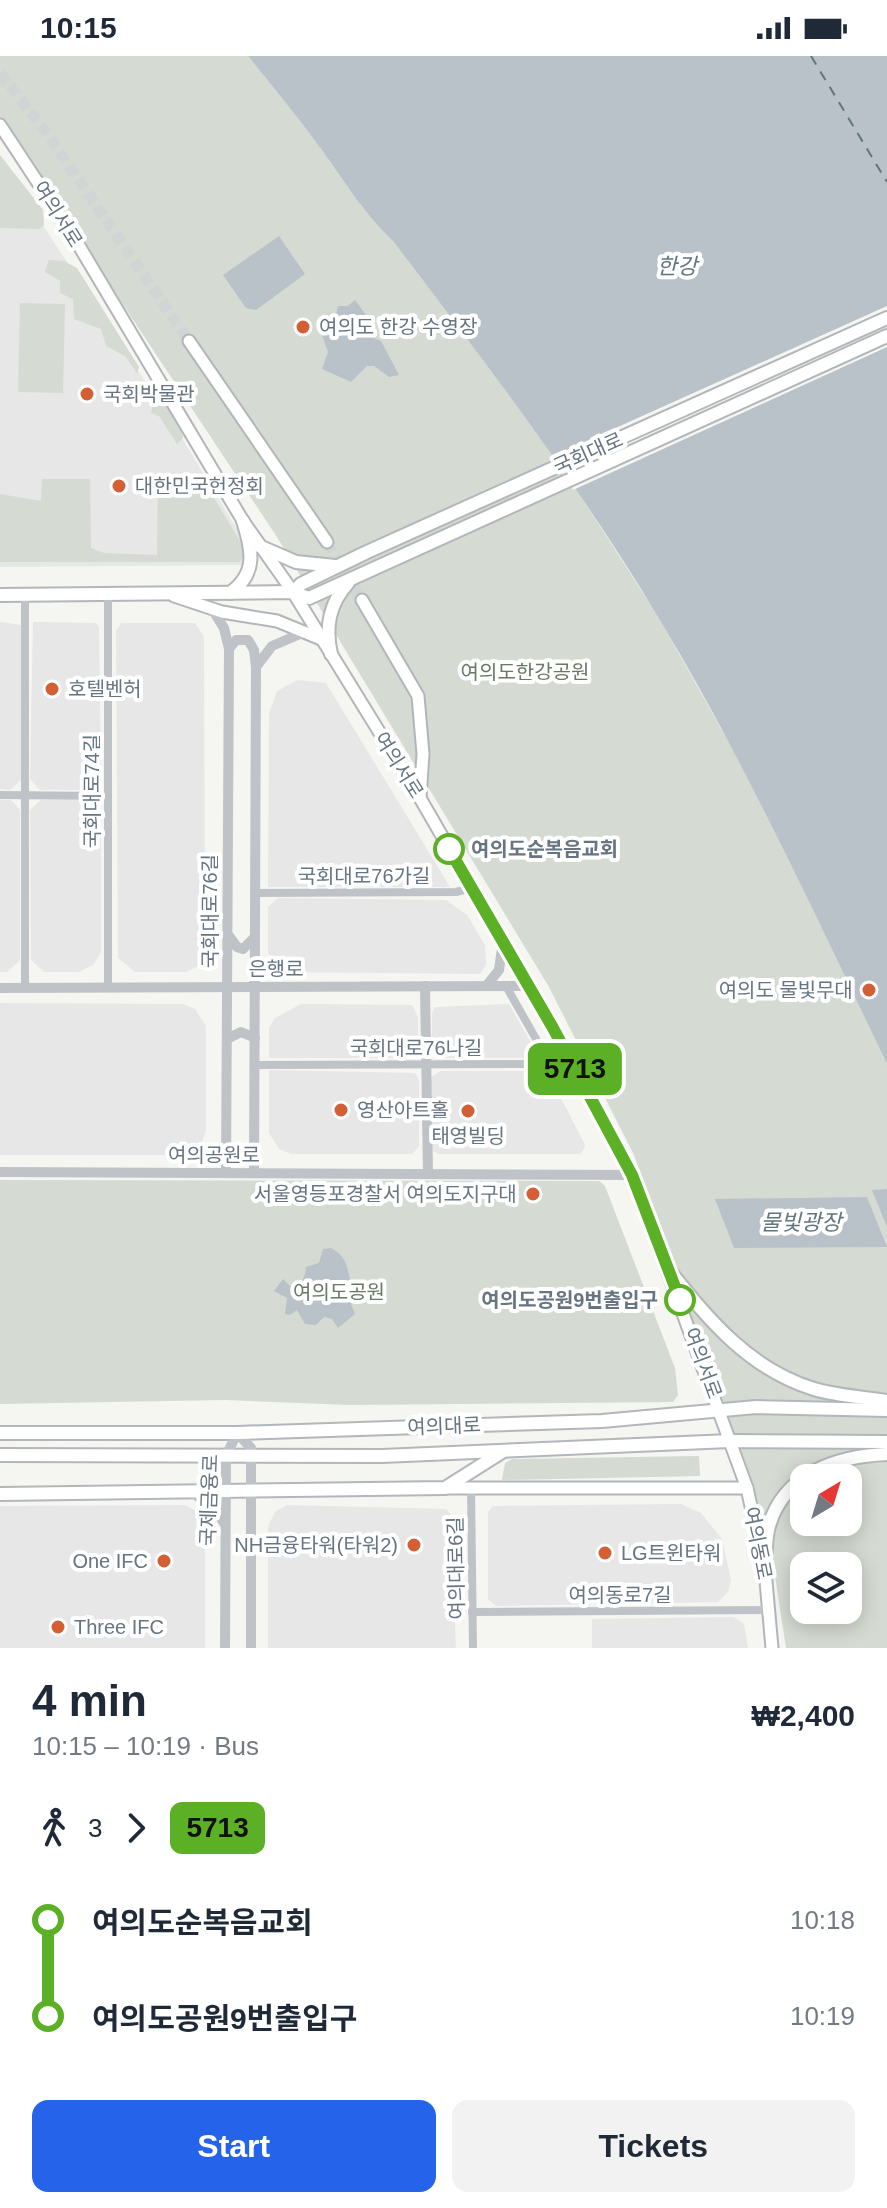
<!DOCTYPE html>
<meta charset="utf-8">
<style>
:root{--surface:#fff;--page:#f2f2f3;--text:#1f2937;--muted:#747a83;--accent:#2563eb}
body{margin:0;font-family:Arial,"Noto Sans KR",sans-serif;background:var(--page);color:var(--text);height:100vh;display:flex;flex-direction:column;font-size:30px;white-space:nowrap}
*{box-sizing:border-box;margin:0}
p{font-size:26px;color:var(--muted)}
.icon{flex:none;width:44px;height:44px;fill:none;stroke:currentColor;stroke-width:2;stroke-linecap:round;stroke-linejoin:round}
.map{position:relative;height:1592px;overflow:hidden}
.sheet{display:flex;flex-direction:column;background:var(--surface);flex:1}
.sheet>*{flex:none}
.badge{padding:0 16px;border-radius:12px;font-size:28px;line-height:52px}
.needle{width:52px;rotate:38deg}
.tools{position:absolute;left:790px;top:1408px;display:grid;gap:16px}
.tools a{display:grid;place-items:center;width:72px;height:72px;border-radius:16px;background:var(--surface);box-shadow:0 4px 20px #0003;font-size:40px}
.map>.badge{position:absolute;translate:-50% -50%;box-shadow:0 0 0 4px #fff}
.legs{display:flex;align-items:center;gap:12px;height:88px;padding:0 32px;font-size:26px}
.legs p{margin-inline-start:auto}
.headline{display:flex;align-items:center;justify-content:space-between;height:136px;padding:0 32px}
h1{font-size:44px;font-weight:600;line-height:60px}
.action{display:flex;gap:16px;margin-top:auto;padding:16px 32px}
.action a{flex:1;height:92px;border-radius:16px;background:var(--accent);color:#fff;font-size:32px;font-weight:600;line-height:92px;text-align:center}
.action a+a{background:var(--page);color:var(--text)}
ul{padding:0 32px;list-style:none}
li{display:flex;align-items:center;gap:28px;height:96px;font-size:30px}
li i{display:grid;place-items:center;width:12px;height:100%;margin:0 10px;background:currentColor}
li i::after{content:'';width:20px;height:20px;margin:-10px;border:6px solid;border-radius:50%;background:var(--surface)}
li p{margin-inline-start:auto}
li:first-child i{background:linear-gradient(#0000 50%,currentColor 0)}
li:last-child i{background:linear-gradient(currentColor 50%,#0000 0)}
.status{display:flex;justify-content:space-between;align-items:center;height:56px;padding:0 40px;background:var(--surface);direction:ltr}
.status svg{height:22px;fill:currentColor}
.map>svg:first-child{display:block}
.built{fill:#e6e7e6}
.green{fill:#d5dad2;fill-rule:evenodd}
.water{fill:#b9c2c8}
.pier{fill:#f5f5f2}
.lines{fill:none;stroke-linecap:round;stroke-linejoin:round}
.ferry{stroke:#63757e;stroke-width:2;stroke-dasharray:10 8;stroke-linecap:butt}
.secondary-tunnel{stroke:#d2d5d6;stroke-width:11;stroke-dasharray:11 5.5;stroke-linecap:butt}
.secondary-casing{stroke:#b2b6ba;stroke-width:15}
.primary-casing{stroke:#b3b6ba;stroke-width:16}
.minor{stroke:#bfc2c6;stroke-width:8}
.tertiary{stroke:#bfc2c6;stroke-width:10}
.secondary{stroke:#fff;stroke-width:11}
.primary{stroke:#fff;stroke-width:12}
.line-1-casing{stroke:#fff;stroke-width:18}
.line-1{stroke:#5bb025;stroke-width:12}
.poi-dot{fill:#d45f34;stroke:#fff;stroke-width:3}
.stop-1-dot{fill:#fff;stroke:#5bb025;stroke-width:4}
.labels{text-anchor:middle;stroke-width:8;stroke-linejoin:round;paint-order:stroke}
.street-label{font-size:20px;fill:#677481;stroke:#fff}
.poi-label{font-size:20px;fill:#677481;stroke:#fff;text-anchor:start}
.park-label{font-size:20px;fill:#687965;stroke:#fff}
.stop-label{font-size:20px;font-weight:bold;fill:#677481;stroke:#fff;text-anchor:start}
.water-label{font-size:22px;font-style:italic;fill:#63757e;stroke:#fff}
</style>
<div class="status"><b>10:15</b><svg viewBox="0 0 49 12"><path d="M0 12V9h3v3zM5 12V6h3v6zM10 12V3h3v9zM15 12V0h3v12zM26 1h20v11H26zM47 4h2v5h-2z"/></svg></div>
<div class="map">
<svg width="887" height="1592" viewBox="0 0 887 1592">
<rect width="100%" height="100%" fill="#f5f5f2"/>
<g class="built">
<path d="M0,104L179,377L250,495L245,509L0,511Z"/>
<path d="M0,566L21,569V724L10,734L0,733Z"/>
<path d="M33,566L96,567L99,571L101,722L88,734H40L30,723Z"/>
<path d="M121,567H195L204,581L205,898L198,910L186,916H135L118,902L116,575Z"/>
<path d="M298,624L326,627L450,831H268L269,658L277,635Z"/>
<path d="M0,744H11L20,754V904L7,916H0Z"/>
<path d="M41,744H88L101,756V896L93,909L78,916H44L31,904L30,754Z"/>
<path d="M278,842L446,844L467,859L485,889L486,909L480,918L282,916L268,897V851Z"/>
<path d="M0,947L183,948L195,953L206,970V1074L201,1089L185,1099H0Z"/>
<path d="M301,948L412,949L418,961V995L409,1002H269V972L275,962Z"/>
<path d="M509,948L534,992L530,1002H440L432,995V957L435,951Z"/>
<path d="M269,1014L415,1017L419,1024V1090L412,1098H291L279,1093L269,1077Z"/>
<path d="M441,1015H547L585,1089L584,1093L580,1098H439L433,1095L431,1021Z"/>
<path d="M681,1448L701,1457L722,1483L731,1524L728,1536L718,1546L496,1550L488,1543V1456L493,1450Z"/>
<path d="M184,1449L197,1455L205,1469V1592H0V1450Z"/>
<path d="M287,1449L446,1453L450,1457L456,1592H268V1470L275,1456Z"/>
<path d="M734,1561L744,1568L748,1592H592V1563Z"/>
</g>
<g class="green">
<path d="M0,0H248C273,31 298,61 321,93C345,126 364,158 394,185L548,389L659,562L755,733L887,1008V1592H786L771,1494L634,1099L549,931L277,481L0,63ZM804,1422H848V1466H804ZM804,1510H848V1554H804Z"/>
<path d="M0,99L43,154L44,169L39,173L0,172Z"/>
<path d="M49,204L64,205L77,212L139,311L137,317L125,300L106,290L101,273L74,263L73,243L60,237V225L45,216Z"/>
<path d="M20,247L65,248L63,337L18,336Z"/>
<path d="M154,344H161C173,354 182,366 183,382L177,388L159,360L151,357Z"/>
<path d="M158,417L200,419L246,495L240,506H0V438L41,445L42,423H90L91,492L104,497L157,499Z"/>
<path d="M0,1124L599,1125L605,1130L675,1312L678,1339L673,1346L350,1349L225,1344L0,1348Z"/>
<path d="M699,1400L700,1420L502,1424L505,1407L512,1403Z"/>
</g>
<g class="water">
<path d="M248,0H887V1008C814,857 745,705 658,561C578,427 488,310 394,186C364,158 345,126 321,93C298,61 273,31 248,0Z"/>
<path d="M279,180L305,218L256,254L246,252L223,219Z"/>
<path d="M355,244L371,266L367,273L369,280L381,285L399,319L389,321L374,310H367L351,326L322,313L328,296L320,273L335,264L338,250H348Z"/>
<path d="M887,1133V1171L872,1134Z"/>
<path d="M867,1141L887,1191L734,1192L715,1143Z"/>
<path d="M331,1192C353,1203 345,1222 356,1238L351,1248L355,1258L338,1272L332,1263L324,1261L316,1269L305,1268L297,1254L290,1259L285,1258L287,1242L274,1235L283,1223L290,1230C301,1230 305,1223 306,1211L319,1207L323,1193Z"/>
</g>
<path class="pier" d="M887,250V291L573,434L551,401Z"/>
<g class="lines">
<path class="ferry" d="M811,0L887,126"/>
<g class="secondary-tunnel">
<path d="M0,17L45,75L189,285"/>
<path d="M327,486L362,544"/>
</g>
<g class="secondary-casing">
<g id="secondary">
<path d="M0,69L75,183L243,465L293,536L420,742L553,972L632,1119L747,1432L765,1514L772,1592"/>
<path d="M189,285L327,486"/>
<path d="M174,540L222,556L277,565L321,583"/>
<path d="M362,544L418,640L423,698L420,742"/>
<path d="M445,1432H747"/>
</g>
</g>
<g class="primary-casing">
<g id="primary">
<path d="M259,490L296,506L335,510"/>
<path d="M293,536L301,528L367,496L887,262"/>
<path d="M230,537C258,517 252,493 243,465"/>
<path d="M0,539L293,536L309,542L887,280"/>
<path d="M331,598C325,571 329,548 348,527"/>
<path d="M669,1214C709,1264 749,1313 814,1333C837,1340 863,1341 887,1345"/>
<path d="M0,1377H237L602,1365L756,1351L887,1354"/>
<path d="M0,1399L382,1400L730,1385L887,1386"/>
<path d="M0,1438L445,1432L502,1396"/>
<path d="M765,1514C766,1500 765,1483 769,1470C784,1417 838,1400 887,1398"/>
</g>
</g>
<g class="minor">
<path d="M0,739L108,740"/>
<path d="M255,837L456,836L472,832"/>
<path d="M108,931V539"/>
<path d="M25,932V539"/>
<path d="M255,1009L535,1008L544,997L506,930"/>
<path d="M471,1432L473,1592"/>
<path d="M472,1556L768,1554"/>
</g>
<g class="tertiary">
<path d="M212,553L224,572L229,593L226,1117"/>
<path d="M229,593L236,584H248L254,594L256,611L254,1117"/>
<path d="M256,611L272,590L307,575"/>
<path d="M229,880L237,891L243,893L254,882"/>
<path d="M487,929L499,914L503,885"/>
<path d="M425,930L428,1118"/>
<path d="M0,932L529,930"/>
<path d="M227,983L241,976L255,982"/>
<path d="M0,1116L632,1119"/>
<path d="M189,1435L213,1450L224,1467"/>
<path d="M225,1592L226,1400L237,1377L251,1392V1592"/>
</g>
<use href="#secondary" class="secondary"/>
<use href="#primary" class="primary"/>
</g>
<g class="lines">
<g class="line-1-casing">
<path id="line-1" d="M449,793L553,972L632,1119L680,1244"/>
</g>
<use href="#line-1" class="line-1"/>
</g>
<g class="poi-dot">
<circle cx="303" cy="271" r="8"/>
<circle cx="87" cy="338" r="8"/>
<circle cx="119" cy="430" r="8"/>
<circle cx="52" cy="633" r="8"/>
<circle cx="869" cy="934" r="8"/>
<circle cx="341" cy="1054" r="8"/>
<circle cx="468" cy="1055" r="8"/>
<circle cx="533" cy="1138" r="8"/>
<circle cx="414" cy="1489" r="8"/>
<circle cx="605" cy="1497" r="8"/>
<circle cx="164" cy="1505" r="8"/>
<circle cx="58" cy="1571" r="8"/>
</g>
<g class="stop-1-dot">
<circle cx="449" cy="793" r="14"/>
<circle cx="680" cy="1244" r="14"/>
</g>
<g class="labels">
<g class="street-label">
<text transform="translate(58 158) rotate(58)" y="7">여의서로</text>
<text transform="translate(588 397) rotate(-24)" y="7">국회대로</text>
<text transform="translate(399 709) rotate(58)" y="7">여의서로</text>
<text transform="translate(92 735) rotate(-90)" y="7">국회대로74길</text>
<text x="364" y="827">국회대로76가길</text>
<text transform="translate(210 855) rotate(-90)" y="7">국회대로76길</text>
<text x="276" y="920">은행로</text>
<text x="416" y="999">국회대로76나길</text>
<text x="214" y="1106">여의공원로</text>
<text transform="translate(703 1307) rotate(70)" y="7">여의서로</text>
<text transform="translate(444 1370) rotate(-2)" y="7">여의대로</text>
<text transform="translate(209 1444) rotate(-88)" y="7">국제금융로</text>
<text transform="translate(758 1487) rotate(79)" y="7">여의동로</text>
<text transform="translate(456 1512) rotate(-91)" y="7">여의대로6길</text>
<text x="620" y="1546">여의동로7길</text>
</g>
<g class="poi-label">
<text x="319" y="278">여의도 한강 수영장</text>
<text x="103" y="345">국회박물관</text>
<text x="135" y="437">대한민국헌정회</text>
<text x="68" y="640">호텔벤허</text>
<text x="853" y="941" text-anchor="end">여의도 물빛무대</text>
<text x="357" y="1061">영산아트홀</text>
<text x="468" y="1087" text-anchor="middle">태영빌딩</text>
<text x="517" y="1145" text-anchor="end">서울영등포경찰서 여의도지구대</text>
<text x="398" y="1496" text-anchor="end">NH금융타워(타워2)</text>
<text x="621" y="1504">LG트윈타워</text>
<text x="148" y="1512" text-anchor="end">One IFC</text>
<text x="74" y="1578">Three IFC</text>
</g>
<g class="park-label">
<text x="525" y="623">여의도한강공원</text>
<text x="339" y="1243">여의도공원</text>
</g>
<g class="stop-label">
<text x="471" y="800">여의도순복음교회</text>
<text x="658" y="1251" text-anchor="end">여의도공원9번출입구</text>
</g>
<g class="water-label">
<text x="677" y="218">한강</text>
<text x="801" y="1174">물빛광장</text>
</g>
</g>
</svg>
<div class="tools">
<a><svg class="needle" viewBox="-14 -14 28 28"><path d="M0-13l5 13h-10z" fill="#e53935"/><path d="M0 13l5-13h-10z" fill="#747a83"/></svg></a>
<a><svg class="icon" aria-label="layers" viewBox="0 0 24 24"><path d="M12 4l9 5-9 5-9-5zM3 14l9 5 9-5"/></svg></a>
</div>
<b class="badge" style="left:575px;top:1013px;background:#5bb025;color:#111">5713</b>
</div>
<section class="sheet">
<div class="headline"><div><h1>4 min</h1><p>10:15 – 10:19 · Bus</p></div><b>₩2,400</b></div>
<div class="legs"><svg class="icon" aria-label="walk" viewBox="0 0 24 24"><circle cx="13" cy="4" r="2"/><path d="M13 8l-2 6 4 7M11 14l-3 7M7 12l3-4h3l4 4"/></svg>3<svg class="icon" aria-label="forward" viewBox="0 0 24 24"><path d="M9 5l7 7-7 7"/></svg><b class="badge" style="background:#5bb025;color:#111">5713</b></div>
<ul>
<li><i style="color:#5bb025"></i><b>여의도순복음교회</b><p>10:18</p></li>
<li><i style="color:#5bb025"></i><b>여의도공원9번출입구</b><p>10:19</p></li>
</ul>
<div class="action"><a>Start</a><a>Tickets</a></div>
</section>
